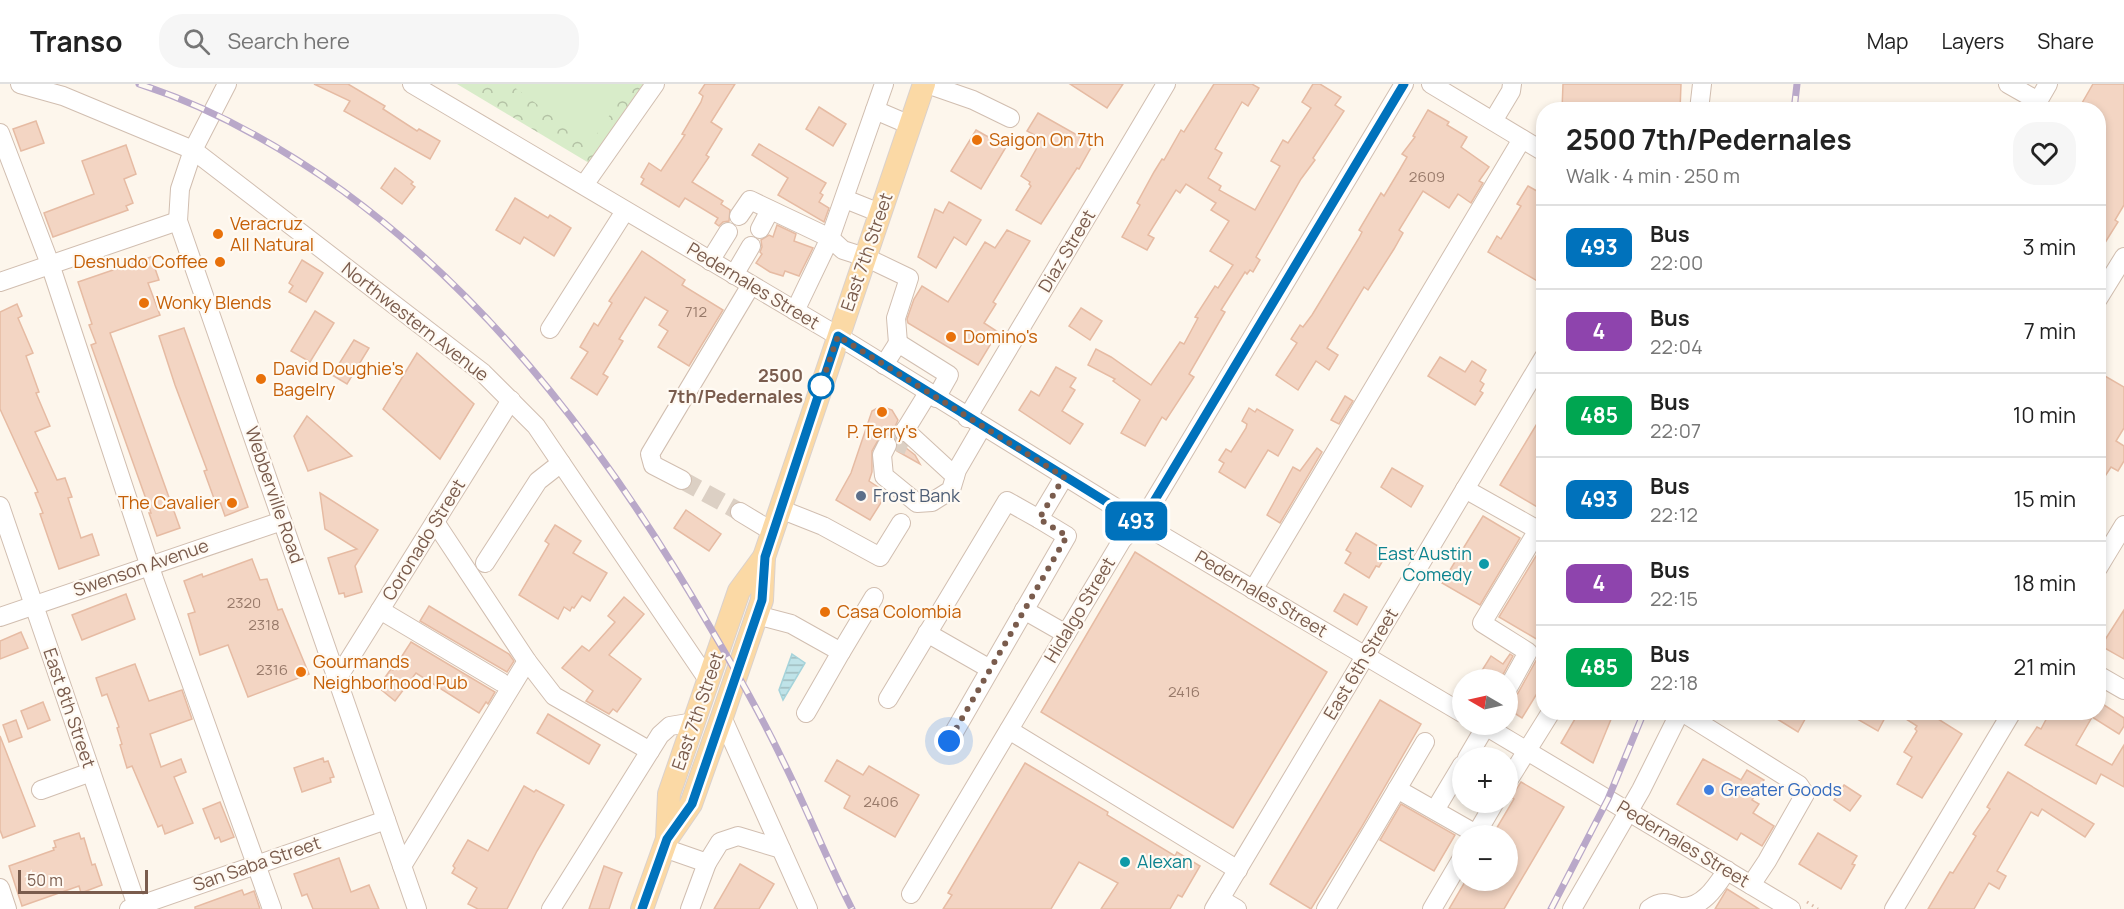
<!DOCTYPE html>
<meta charset="utf-8">
<style>
:root{--surface:#fff;--page:#f6f6f6;--text:#222;--muted:#767676;--line:#e0e0e0}
body{margin:0;font-family:Manrope,sans-serif;background:var(--page);color:var(--text);height:100vh;display:flex;flex-direction:column;font-size:22px;white-space:nowrap}
*{box-sizing:border-box;margin:0}
p{font-size:20px;color:var(--muted)}
.icon{flex:none;width:33px;height:33px;fill:none;stroke:currentColor;stroke-width:2;stroke-linecap:round;stroke-linejoin:round}
.map{position:relative;flex:1;overflow:hidden}
.panel{position:absolute;left:1536px;top:18px;width:570px;height:618px;display:flex;flex-direction:column;background:var(--surface);border-radius:24px;box-shadow:0 3px 9px #0003}
.panel>*{flex:none}
.badge{padding:0 12px;border-radius:9px;font-size:21px;line-height:39px}
.needle{width:39px;rotate:279deg}
.tools{position:absolute;left:1452px;top:585px;display:grid;gap:12px}
.tools a{display:grid;place-items:center;width:66px;height:66px;border-radius:50%;background:var(--surface);box-shadow:0 3px 9px #0003;font-size:30px}
.scale{position:absolute;left:18px;bottom:15px;width:130px;box-sizing:border-box;padding-left:6px;border:3px solid #7a5c4d;border-top:0;font-size:16px;line-height:21px;white-space:nowrap;color:#7a5c4d;-webkit-text-stroke:4px #fffaf3;paint-order:stroke}
.you{position:absolute;width:30px;height:30px;margin:-15px;border:4px solid #fff;border-radius:50%;background:#1a73e8;box-shadow:0 0 0 9px #1a73e833}
.map>.badge{position:absolute;translate:-50% -50%;box-shadow:0 0 0 3px #fff}
.round{display:grid;place-items:center;flex:none;width:63px;height:63px;border-radius:24px;background:var(--page)}
.headline{display:flex;align-items:center;justify-content:space-between;height:102px;padding:0 30px}
h1{font-size:28px;font-weight:700;line-height:45px}
ul{padding:0;list-style:none}
li{display:flex;align-items:center;gap:18px;height:84px;padding:0 30px;border-top:2px solid var(--line)}
li div{flex:1}
li b{display:block;font-size:22px}
li em{font-style:normal}
li .badge{min-width:66px;font-weight:700;text-align:center}
header{display:flex;align-items:center;gap:36px;box-sizing:border-box;height:84px;padding:0 30px;background:var(--surface);border-bottom:2px solid var(--line)}
header strong{font-size:28px}
nav{display:flex;gap:33px;margin-inline-start:auto;font-size:21px}
.search{width:420px;height:54px;background:var(--page);display:flex;align-items:center;gap:15px;box-sizing:border-box;padding:0 21px;border-radius:24px;color:var(--muted);font-size:22px}
.map>svg:first-child{display:block}
.park{fill:url(#park-crowns)}
.pitch{fill:#d8ecc9}
.water{fill:url(#water-rules);stroke:#a5d3da;stroke-width:1.5}
.building{fill:#f3d5c3;stroke:#e6bba3;stroke-width:1.5}
.lines{fill:none;stroke-linecap:round;stroke-linejoin:round}
.minor-tunnel{stroke:#dcd0c4;stroke-width:18;stroke-dasharray:18 9;stroke-linecap:butt}
.minor-casing{stroke:#d1beb0;stroke-width:20}
.major-casing{stroke:#dad1cd;stroke-width:24}
.path{stroke:#d9b8a5;stroke-width:3;stroke-dasharray:1.5 4.5;stroke-linecap:butt}
.minor{stroke:#fff;stroke-width:18}
.major{stroke:#fbd9a5;stroke-width:22}
.rail-casing{stroke:#b9a8c9;stroke-width:7}
.rail{stroke:#fffaf3;stroke-width:4.5;stroke-dasharray:14;stroke-linecap:butt}
.line-casing{stroke:#fff;stroke-width:14}
.line{stroke:#0072bc;stroke-width:9}
.walk{stroke:#7a5c4d;stroke-width:6;stroke-dasharray:0 10.8}
.food-dot{fill:#e8710a;stroke:#fffaf3;stroke-width:2}
.stop-dot{fill:#fff;stroke:#0072bc;stroke-width:3}
.service-dot{fill:#5c6f8a;stroke:#fffaf3;stroke-width:2}
.culture-dot{fill:#0f9aa8;stroke:#fffaf3;stroke-width:2}
.shop-dot{fill:#3f7fe0;stroke:#fffaf3;stroke-width:2}
.labels{text-anchor:middle;stroke-width:4.5;stroke-linejoin:round;paint-order:stroke}
.number-label{font-size:15px;fill:#987a6a}
.food-label{font-size:18px;fill:#c56008;stroke:#fffaf3;text-anchor:start}
.street-label{font-size:18px;fill:#7a5c4d;stroke:#fffaf3}
.stop-label{font-size:18px;font-weight:bold;fill:#7a5c4d;stroke:#fffaf3;text-anchor:end}
.service-label{font-size:18px;fill:#4e5e75;stroke:#fffaf3;text-anchor:start}
.culture-label{font-size:18px;fill:#0d838f;stroke:#fffaf3;text-anchor:end}
.shop-label{font-size:18px;fill:#366cbe;stroke:#fffaf3;text-anchor:start}
</style>
<header>
<strong>Transo</strong>
<div class="search"><svg class="icon" aria-label="search" viewBox="0 0 24 24"><circle cx="10" cy="10" r="6"/><path d="M15 15l6 6"/></svg>Search here</div>
<nav><a>Map</a><a>Layers</a><a>Share</a></nav>
</header>
<div class="map">
<svg width="2124" height="825" viewBox="0 0 2124 825">
<defs>
<pattern id="park-crowns" width="20" height="18" patternUnits="userSpaceOnUse" patternTransform="scale(1.5)"><rect width="20" height="18" fill="#d8ecc9"/><path d="M2 6a3 3 0 1 1 6 0M12 15a3 3 0 1 1 6 0" fill="none" stroke="#b4c2a5"/></pattern>
<pattern id="water-rules" width="6" height="5" patternUnits="userSpaceOnUse" patternTransform="scale(1.5)"><rect width="6" height="5" fill="#bfe3e8"/><path d="M0 2.5h6" fill="none" stroke="#a0bbbe"/></pattern>
</defs>
<rect width="100%" height="100%" fill="#fdf6ec"/>
<path class="park" d="M457,0H643L589,79Z"/>
<path class="pitch" d="M510,0H631L590,60Z"/>
<path class="water" d="M792,570L805,579L783,616L779,606Z"/>
<g class="building">
<path d="M314,0H348L385,22L383,25L417,47L419,45L440,57L430,75L344,27L350,17Z"/>
<path d="M705,0H735L711,38L722,45L706,71L709,73L692,98L723,117L721,120L730,126L729,137L723,138L719,142L715,139L718,134L685,114L679,123L641,100L644,95L641,93L649,79L661,87L685,51L682,50L701,18L703,12L699,9Z"/>
<path d="M1070,0H1123L1107,24Z"/>
<path d="M1214,0H1252L1259,4L1248,22L1242,18L1215,65L1222,69L1208,94L1221,102L1219,106L1255,126L1280,82L1271,77L1283,56L1288,59L1311,24L1302,18L1313,0H1320L1341,13L1335,21L1344,27L1313,74L1315,76L1301,95L1256,173L1260,176L1253,188L1250,186L1247,190L1245,188L1221,226L1225,228L1189,290L1194,293L1166,336L1162,333L1145,362L1121,349L1140,316L1113,297L1115,295L1088,281L1096,265L1111,273L1151,301L1180,258L1184,260L1198,234L1195,233L1215,202L1218,204L1233,181L1210,167L1229,137L1211,126L1216,119L1186,100L1180,109L1176,106L1148,151L1154,154L1147,166L1122,153L1140,121L1137,119L1154,88L1162,75L1164,76L1181,46L1184,48Z"/>
<path d="M1563,0H1681L1680,26H1562Z"/>
<path d="M2093,0H2124V121L2115,136L2118,138L2098,170V26H2078Z"/>
<path d="M819,23L846,40L833,62L806,45Z"/>
<path d="M1428,26L1449,38L1447,41L1467,53L1461,63L1489,83L1479,97L1483,99L1471,119L1458,110L1449,124L1423,107L1399,146L1403,149L1394,165L1368,206L1364,203L1327,264L1338,271L1329,286L1316,277L1298,306L1276,291L1297,259L1291,255L1300,241L1303,243L1312,231L1359,154L1362,148L1359,146L1381,109L1384,112L1399,87L1407,73L1402,70L1415,53L1413,52Z"/>
<path d="M1038,29L1093,60L1079,85L1077,84L1041,140L1016,126L1031,102L1029,100L1030,98L1021,92L1042,55L1027,47Z"/>
<path d="M36,37L44,59L21,67L13,45Z"/>
<path d="M976,46L1006,63L981,105L951,87Z"/>
<path d="M759,60L826,99L820,109L823,111L819,118L829,124L824,138L778,111L788,94L752,71Z"/>
<path d="M126,61L136,90L124,95L133,119L126,122L128,126L53,153L44,129L94,110L82,77Z"/>
<path d="M395,84L413,98L411,100L415,103L402,120L381,104Z"/>
<path d="M1528,102L1544,111V201L1488,168L1497,152L1501,155L1521,122L1517,120Z"/>
<path d="M515,114L548,134L550,131L571,144L554,172L524,153L520,160L496,146Z"/>
<path d="M949,118L981,136L966,161L954,153L936,184L918,173L935,125L943,129Z"/>
<path d="M777,141L796,150L794,157L813,164L799,192L785,187L783,192L770,188L756,179L762,170L760,168L762,163L761,156L769,151L773,153Z"/>
<path d="M1007,146L1030,157L993,218L996,220L984,239L998,248L978,281L908,239L907,235L914,215L922,202L948,218L985,158L995,164Z"/>
<path d="M642,167L685,196L682,201L723,226L689,282L658,263L668,247L659,241L668,227L645,213L619,255L623,257L603,290L608,293L597,311L571,294L588,268L580,263L594,239L598,242L612,219L609,217Z"/>
<path d="M151,173L159,196L148,199L160,231L110,249L180,444L157,452L149,429H151L91,261L96,259L89,241L92,240L78,198Z"/>
<path d="M302,176L323,189L306,218L289,208L293,202L289,199Z"/>
<path d="M17,220L22,232L18,234L33,269L26,272L39,308L36,309L50,342L35,348L57,396L65,394L72,413L68,414L81,454L92,450L99,471L59,485L40,430L43,429L35,409L38,408L0,325V228Z"/>
<path d="M1081,224L1102,237L1090,256L1069,242Z"/>
<path d="M315,227L334,239L310,278L291,267Z"/>
<path d="M184,244L248,423L225,432L220,418L216,420L204,387L207,386L175,301L159,252Z"/>
<path d="M354,256L369,264L347,300L332,291Z"/>
<path d="M417,269L474,320L440,375L383,325Z"/>
<path d="M1440,273L1465,288L1472,277L1486,286L1480,297L1484,300L1480,307L1483,309L1475,321L1428,292Z"/>
<path d="M1056,283L1076,294L1070,303L1075,306L1062,327L1083,340L1070,360L1019,326L1031,307L1039,312Z"/>
<path d="M2098,288L2124,303V344L2116,357L2124,362V377L2118,387L2111,383L2098,403Z"/>
<path d="M1345,312L1353,317L1339,340L1331,336Z"/>
<path d="M881,322L892,326L898,336L893,347L894,352L887,350L881,351L872,367V388L869,397L887,409L870,436L836,416L851,389L872,327Z"/>
<path d="M1249,324L1255,328L1257,325L1293,346L1278,372L1268,366L1245,404L1219,388L1224,379L1219,376L1226,365L1231,368L1246,344L1247,340L1242,337Z"/>
<path d="M1544,328V427L1500,401Z"/>
<path d="M307,332L352,372L308,387L294,352Z"/>
<path d="M897,357L915,371L920,380L897,367Z"/>
<path d="M1317,364L1322,368L1280,439L1267,431L1293,383L1300,387Z"/>
<path d="M1392,384L1423,402L1411,423L1381,403Z"/>
<path d="M320,409L378,446L355,482L362,508L345,513L344,509L339,510L328,474L357,465L325,445Z"/>
<path d="M686,426L721,450L709,467L674,444Z"/>
<path d="M1483,432L1520,454L1480,521L1442,499Z"/>
<path d="M555,441L581,457L573,469L607,489L590,517L582,512L574,524L572,523L570,527L564,523L558,535L519,511L549,460L545,457Z"/>
<path d="M1356,449L1388,468L1379,483L1376,482L1369,494L1345,479L1351,469L1346,466Z"/>
<path d="M1542,462L1544,463V598L1522,634L1508,625V615L1513,614L1518,609L1538,573L1539,567L1537,562L1540,557L1499,533Z"/>
<path d="M1135,468L1327,588L1233,744L1041,628Z"/>
<path d="M252,475L260,496L267,495L278,526L282,525L309,590L248,613L228,561L200,571L188,530L195,528L184,497L202,490L203,493Z"/>
<path d="M126,510L135,535L82,556L72,531Z"/>
<path d="M1344,510L1367,523L1357,541L1334,527Z"/>
<path d="M624,513L644,530L609,571L641,595L617,628L613,625L609,630L586,617L593,607L562,584L582,562L589,567L615,538L608,532Z"/>
<path d="M429,522L509,570L514,577L507,588L420,537Z"/>
<path d="M2124,526V575L2101,562Z"/>
<path d="M21,548L28,564L0,575V557Z"/>
<path d="M411,558L495,608L488,620L486,618L479,629L416,589L395,617L378,603L391,585L393,586Z"/>
<path d="M1510,570L1513,572L1500,596H1476L1491,572L1503,580Z"/>
<path d="M135,580L149,617L182,606L192,635L150,650L161,683L181,675L186,688L174,693L193,739L165,750L162,741L158,743L132,682L127,684L120,661L122,660L117,644L119,643L107,610L102,612L96,594Z"/>
<path d="M1380,616L1421,640L1361,744L1311,825L1270,800Z"/>
<path d="M43,618L50,636L28,645L21,627Z"/>
<path d="M2101,619L2124,634V642L2119,650L2092,633L2095,628H2098Z"/>
<path d="M1579,628H1614L1593,679L1561,659Z"/>
<path d="M1766,628H1809L1798,648Z"/>
<path d="M1845,628H1888L1878,647Z"/>
<path d="M1895,628H1927L1962,650L1922,714L1897,700L1912,673L1904,668L1917,647L1915,645L1917,642Z"/>
<path d="M2050,628H2095L2076,661L2112,681L2124,661V703L2101,690L2096,700L2025,661L2037,643L2041,645Z"/>
<path d="M548,630L600,661L589,680L537,649Z"/>
<path d="M16,636L22,653L9,658L3,641Z"/>
<path d="M0,652L35,742L3,754L0,746Z"/>
<path d="M323,674L324,678L328,677L334,693L330,694L331,698L302,708L294,684Z"/>
<path d="M1703,675L1741,696L1747,686L1764,696L1752,716L1759,720L1753,729L1774,742L1762,762L1741,749L1737,756L1677,720Z"/>
<path d="M837,676L863,691L869,682L919,711L895,753L844,724L850,712L825,697Z"/>
<path d="M1025,679L1108,728L1107,731L1175,772L1177,768L1200,782L1182,813L1178,811L1170,825H1101L1118,799L1079,778L1051,825H943L952,811L948,809Z"/>
<path d="M2008,688L2094,740L2085,753L2042,725L2038,732L2031,728L1997,787L2006,792L1999,805L1989,799L1974,825H1928L1950,788L1953,789L1976,752L1973,750L1990,725L1987,723Z"/>
<path d="M1521,698L1564,723L1504,825H1449L1466,796H1508V752H1492L1514,715L1511,713Z"/>
<path d="M1844,701L1861,712L1850,727L1834,716Z"/>
<path d="M524,702L534,708L536,706L564,721L537,767L507,825H478L468,820L477,804L452,789L455,784L453,782L468,756L488,767Z"/>
<path d="M220,718L234,753L221,758L219,753L215,755L203,725Z"/>
<path d="M1401,720L1455,751L1434,787L1380,756Z"/>
<path d="M79,749L81,755L84,754L92,781L95,780L102,801L81,809L79,802L22,822L9,782L54,766L53,764L56,763L54,757Z"/>
<path d="M1818,749L1857,772L1852,780L1855,781L1841,805L1799,780Z"/>
<path d="M339,774L351,808L369,801L379,825H313L307,810L302,812L294,790Z"/>
<path d="M740,780L774,800L759,825H714Z"/>
<path d="M604,782L622,789L619,795L609,825H589Z"/>
<path d="M1727,805L1759,825H1715Z"/>
<path d="M242,806L244,811L254,807L260,825H195V823Z"/>
</g>
<g class="lines">
<g class="minor-tunnel">
<path d="M896,367L904,348"/>
<path d="M682,396L740,428"/>
</g>
<g class="minor-casing">
<g id="minor">
<path d="M20,0L63,12L193,66L483,289L536,342L708,596"/>
<path d="M227,0L193,66L180,105L178,137L417,825"/>
<path d="M412,0L838,252L1139,438L1462,629"/>
<path d="M927,0L973,16L1010,34"/>
<path d="M1431,0L1544,68"/>
<path d="M2008,0L2038,17"/>
<path d="M875,26L910,41"/>
<path d="M1699,26L1702,0"/>
<path d="M2033,26L2048,0"/>
<path d="M1493,37L1511,7L1512,0"/>
<path d="M0,49L50,180L154,495L272,825"/>
<path d="M584,101L655,0"/>
<path d="M845,115L880,129"/>
<path d="M739,132L750,116L830,154L843,166L865,173L909,194L896,234L898,259"/>
<path d="M760,145L770,126"/>
<path d="M710,177L728,148"/>
<path d="M734,191L751,162"/>
<path d="M0,198L178,137"/>
<path d="M2098,215L2124,173"/>
<path d="M795,227L830,154L884,0"/>
<path d="M550,245L625,127"/>
<path d="M884,281L898,259L949,291L936,314"/>
<path d="M967,334L1166,0"/>
<path d="M905,346L955,392"/>
<path d="M904,348L928,309"/>
<path d="M887,361L882,371L884,392L917,419L932,418L951,406L957,386L982,343"/>
<path d="M682,396L653,381L650,370L751,201"/>
<path d="M1465,405L1538,446L1482,539L1528,568L1508,604"/>
<path d="M0,422L138,825"/>
<path d="M780,425L823,442L880,473L901,439"/>
<path d="M740,428L773,448"/>
<path d="M435,438L527,577L554,612L650,667"/>
<path d="M485,479L538,397L561,379"/>
<path d="M2098,484L2124,441"/>
<path d="M1253,506L1522,55"/>
<path d="M380,526L501,598"/>
<path d="M1024,526L1066,550"/>
<path d="M757,531L791,540L841,568L806,629"/>
<path d="M0,533L282,437"/>
<path d="M927,549L990,585"/>
<path d="M841,568L874,513"/>
<path d="M2098,591L2124,606"/>
<path d="M337,595L511,316"/>
<path d="M888,615L1007,417L1039,435L1064,393"/>
<path d="M1682,628L1799,701L1805,710L1767,777L1751,801"/>
<path d="M722,633L808,825"/>
<path d="M1482,640L1791,825"/>
<path d="M1009,646L1238,786"/>
<path d="M949,657L1067,452L1039,435"/>
<path d="M1467,674L1487,640"/>
<path d="M1508,697L1551,628"/>
<path d="M1397,705L1476,750"/>
<path d="M41,706L91,688"/>
<path d="M1435,726L1462,681"/>
<path d="M1475,752L1495,718"/>
<path d="M664,764L707,779L690,825"/>
<path d="M707,779L720,758L738,752L781,765"/>
<path d="M402,782L527,577"/>
<path d="M0,804L7,825"/>
<path d="M911,810L1122,456L1139,438L1153,419L1404,0"/>
<path d="M1220,815L1237,825"/>
<path d="M129,825L386,736"/>
<path d="M551,825L660,651L670,642L694,638"/>
<path d="M1214,825L1544,273"/>
<path d="M1326,825L1425,658"/>
<path d="M1432,825L1462,774"/>
<path d="M1572,825L1641,706L1680,628"/>
<path d="M1649,825C1661,816 1668,819 1680,823C1703,825 1717,801 1727,786"/>
<path d="M1894,825L2012,628"/>
</g>
</g>
<g class="major-casing">
<g id="major">
<path d="M667,754L669,710L739,507L764,473"/>
<path d="M642,825L667,755L691,720L722,633L762,516L764,473L924,0"/>
</g>
</g>
<path class="path" d="M1807,818L1818,825"/>
<use href="#minor" class="minor"/>
<use href="#major" class="major"/>
<g class="rail-casing">
<g id="rail">
<path d="M139,0C213,24 280,62 343,107C499,221 614,377 710,543C736,587 761,631 783,677C807,725 827,776 852,825"/>
<path d="M1794,26L1797,0"/>
<path d="M1551,825L1608,715L1644,628"/>
</g>
</g>
<use href="#rail" class="rail"/>
</g>
<g class="lines">
<g class="line-casing">
<path id="line" d="M642,825L667,755L692,720L762,516L765,473L838,252L1139,438L1153,419L1404,0"/>
</g>
<use href="#line" class="line"/>
<path class="walk" d="M821,302L820,304L838,252L1064,393L1039,435L1067,452L949,657"/>
</g>
<g class="food-dot">
<circle cx="977" cy="56" r="6"/>
<circle cx="218" cy="150" r="6"/>
<circle cx="220" cy="178" r="6"/>
<circle cx="144" cy="219" r="6"/>
<circle cx="951" cy="253" r="6"/>
<circle cx="261" cy="295" r="6"/>
<circle cx="882" cy="328" r="6"/>
<circle cx="232" cy="419" r="6"/>
<circle cx="825" cy="528" r="6"/>
<circle cx="301" cy="588" r="6"/>
</g>
<circle class="stop-dot" cx="821" cy="302" r="12"/>
<circle class="service-dot" cx="861" cy="412" r="6"/>
<g class="culture-dot">
<circle cx="1484" cy="480" r="6"/>
<circle cx="1125" cy="778" r="6"/>
</g>
<circle class="shop-dot" cx="1709" cy="706" r="6"/>
<g class="labels">
<g class="number-label">
<text x="1427" y="98">2609</text>
<text x="696" y="233">712</text>
<text x="244" y="524">2320</text>
<text x="264" y="546">2318</text>
<text x="272" y="591">2316</text>
<text x="1184" y="613">2416</text>
<text x="881" y="723">2406</text>
</g>
<g class="food-label">
<text x="989" y="62">Saigon On 7th</text>
<text x="230" y="146">Veracruz<tspan x="230" dy="21">All Natural</tspan></text>
<text x="208" y="184" text-anchor="end">Desnudo Coffee</text>
<text x="156" y="225">Wonky Blends</text>
<text x="963" y="259">Domino's</text>
<text x="273" y="291">David Doughie's<tspan x="273" dy="21">Bagelry</tspan></text>
<text x="882" y="354" text-anchor="middle">P. Terry's</text>
<text x="220" y="425" text-anchor="end">The Cavalier</text>
<text x="837" y="534">Casa Colombia</text>
<text x="313" y="584">Gourmands<tspan x="313" dy="21">Neighborhood Pub</tspan></text>
</g>
<g class="street-label">
<text transform="translate(1067 167) rotate(-59)" y="6">Diaz Street</text>
<text transform="translate(867 168) rotate(-71)" y="6">East 7th Street</text>
<text transform="translate(753 202) rotate(31)" y="6">Pedernales Street</text>
<text transform="translate(415 238) rotate(38)" y="6">Northwestern Avenue</text>
<text transform="translate(274 411) rotate(71)" y="6">Webberville Road</text>
<text transform="translate(424 456) rotate(-58)" y="6">Coronado Street</text>
<text transform="translate(141 484) rotate(-19)" y="6">Swenson Avenue</text>
<text transform="translate(1261 510) rotate(31)" y="6">Pedernales Street</text>
<text transform="translate(1080 526) rotate(-59)" y="6">Hidalgo Street</text>
<text transform="translate(1361 580) rotate(-59)" y="6">East 6th Street</text>
<text transform="translate(69 624) rotate(71)" y="6">East 8th Street</text>
<text transform="translate(698 627) rotate(-71)" y="6">East 7th Street</text>
<text transform="translate(1683 760) rotate(31)" y="6">Pedernales Street</text>
<text transform="translate(257 780) rotate(-19)" y="6">San Saba Street</text>
</g>
<g class="stop-label">
<text x="803" y="298">2500<tspan x="803" dy="21">7th/Pedernales</tspan></text>
</g>
<g class="service-label">
<text x="873" y="418">Frost Bank</text>
</g>
<g class="culture-label">
<text x="1472" y="476">East Austin<tspan x="1472" dy="21">Comedy</tspan></text>
<text x="1137" y="784" text-anchor="start">Alexan</text>
</g>
<g class="shop-label">
<text x="1721" y="712">Greater Goods</text>
</g>
</g>
</svg>
<div class="tools">
<a><svg class="needle" viewBox="-14 -14 28 28"><path d="M0-13l5 13h-10z" fill="#e53935"/><path d="M0 13l5-13h-10z" fill="#767676"/></svg></a>
<a>+</a>
<a>−</a>
</div>
<div class="scale">50 m</div>
<div class="you" style="left:949px;top:657px"></div>
<b class="badge" style="left:1136px;top:437px;background:#0072bc;color:#fff">493</b>
<section class="panel">
<div class="headline"><div><h1>2500 7th/Pedernales</h1><p>Walk · 4 min · 250 m</p></div><a class="round"><svg class="icon" aria-label="heart" viewBox="0 0 24 24"><path d="M12 20l-8-8c-3-5 5-10 8-4 3-6 11-1 8 4z"/></svg></a></div>
<ul>
<li><span class="badge" style="background:#0072bc;color:#fff">493</span><div><b>Bus</b><p>22:00</p></div><em>3 min</em></li>
<li><span class="badge" style="background:#8e44ad;color:#fff">4</span><div><b>Bus</b><p>22:04</p></div><em>7 min</em></li>
<li><span class="badge" style="background:#00a651;color:#fff">485</span><div><b>Bus</b><p>22:07</p></div><em>10 min</em></li>
<li><span class="badge" style="background:#0072bc;color:#fff">493</span><div><b>Bus</b><p>22:12</p></div><em>15 min</em></li>
<li><span class="badge" style="background:#8e44ad;color:#fff">4</span><div><b>Bus</b><p>22:15</p></div><em>18 min</em></li>
<li><span class="badge" style="background:#00a651;color:#fff">485</span><div><b>Bus</b><p>22:18</p></div><em>21 min</em></li>
</ul>
</section>
</div>
